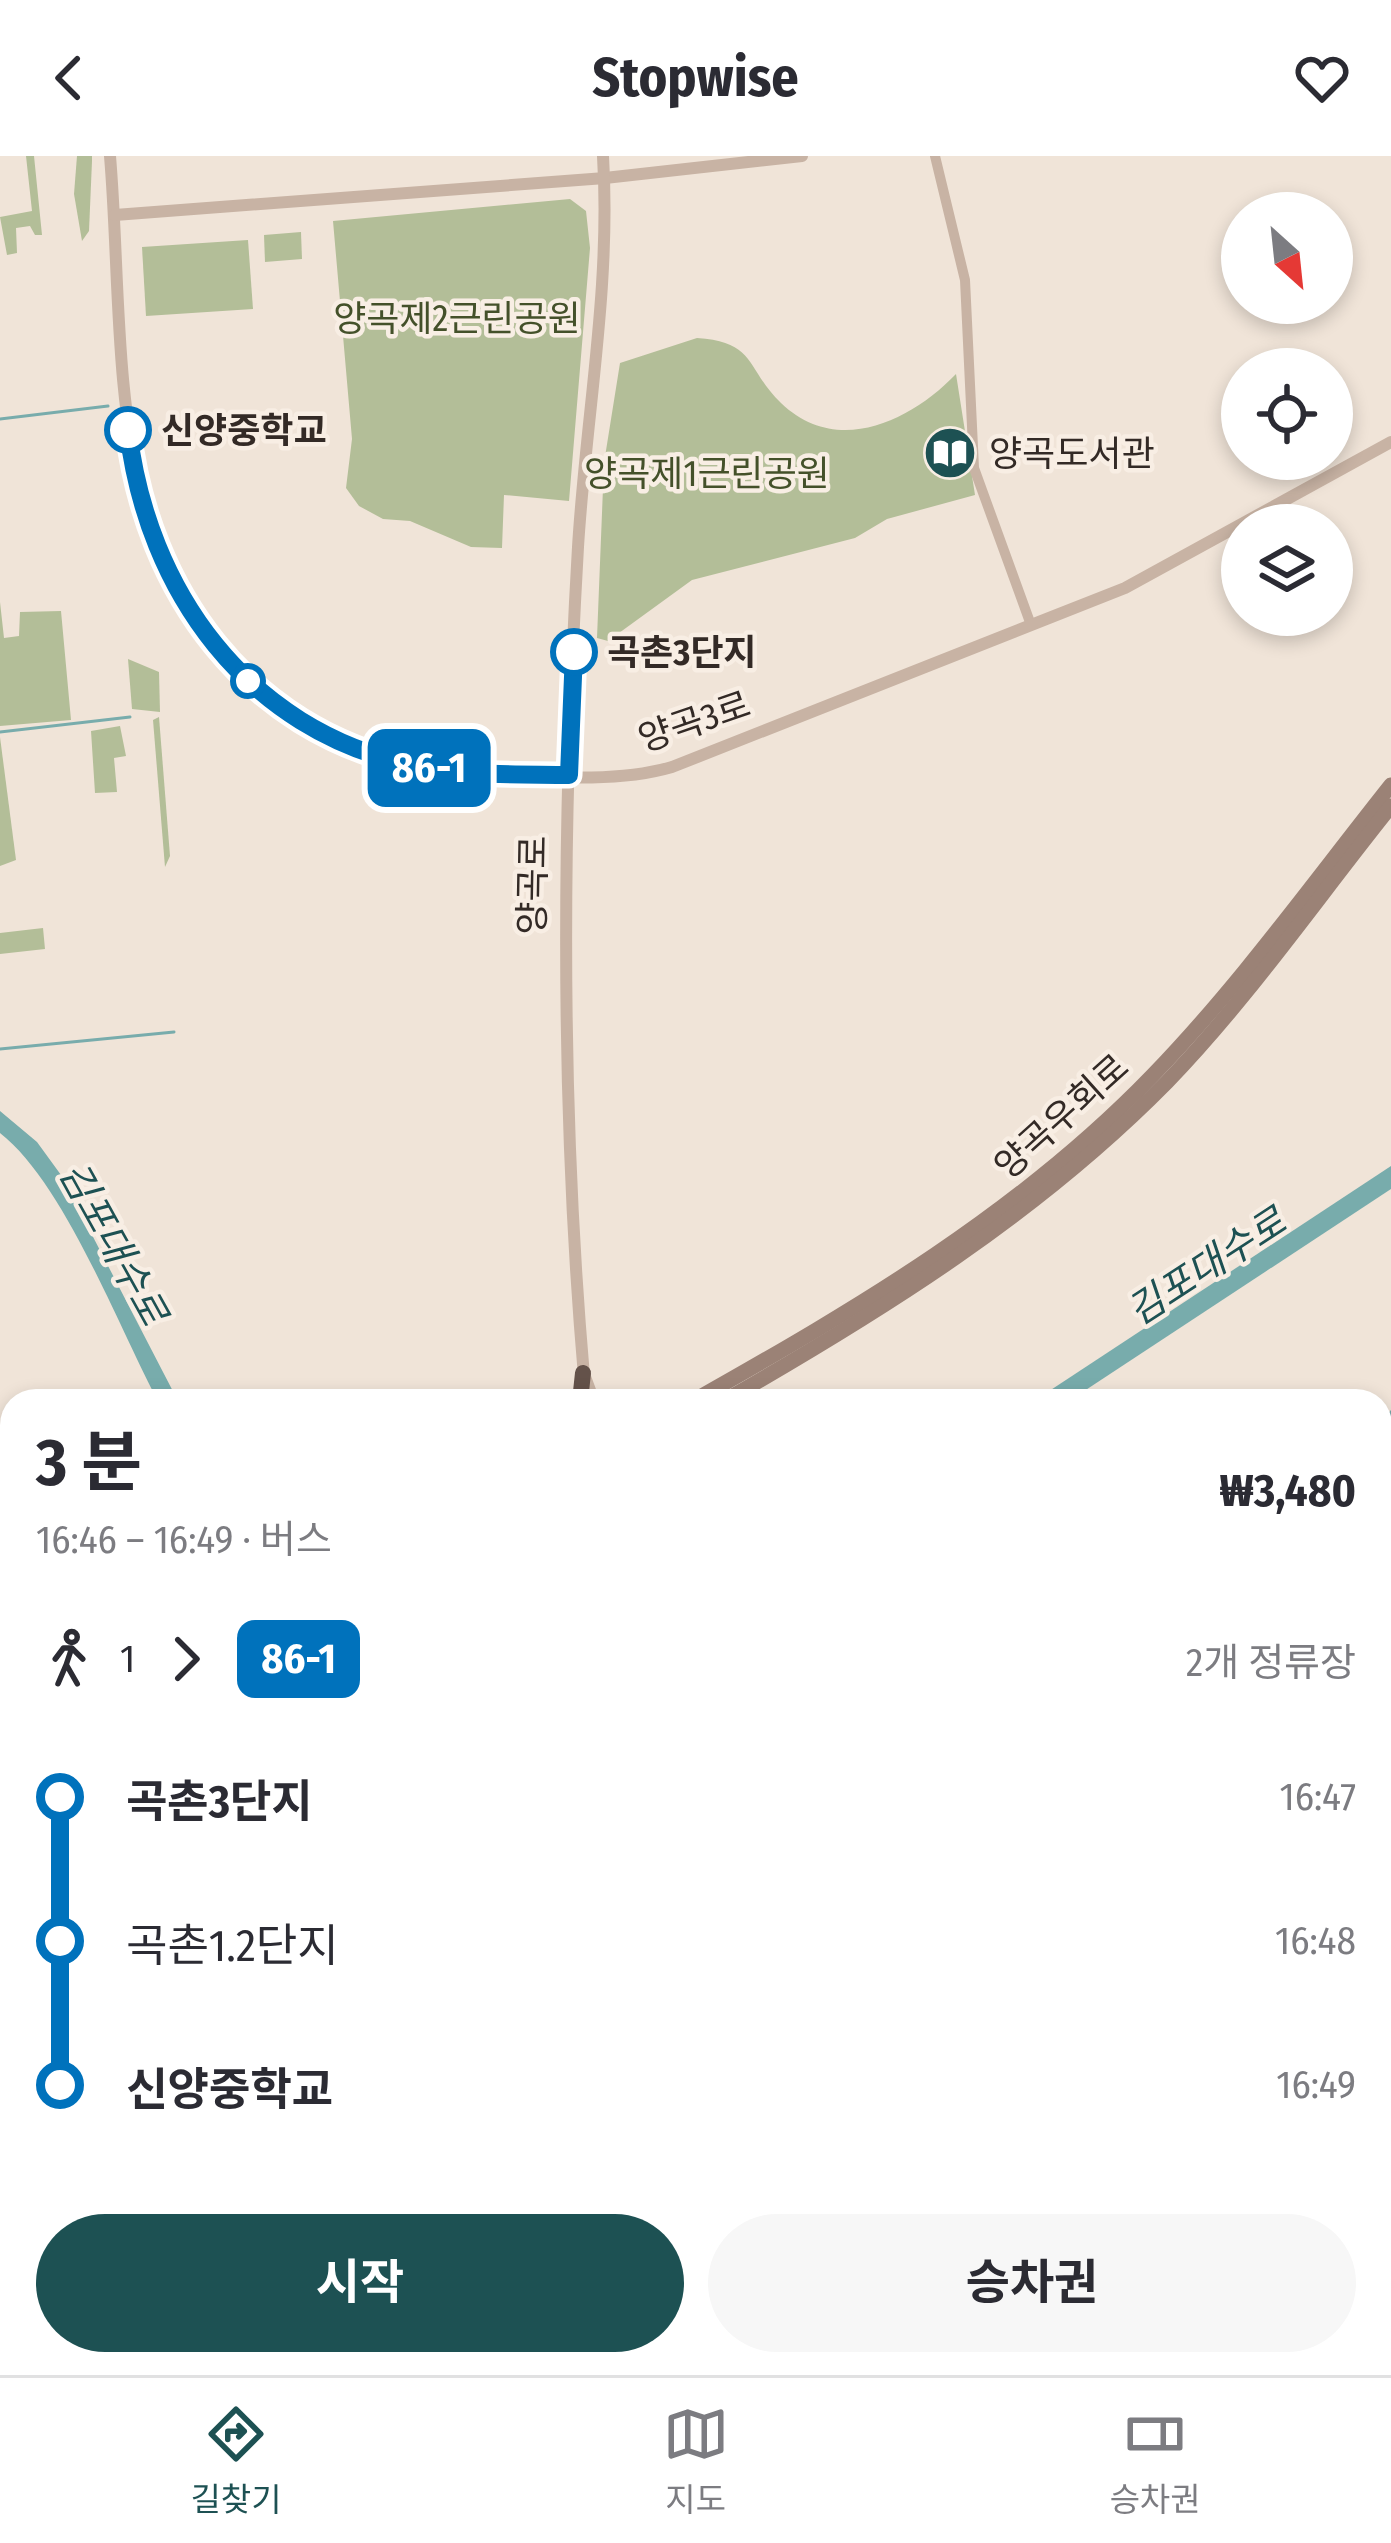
<!DOCTYPE html>
<html lang="ko">
<meta charset="utf-8">
<style>
:root{--surface:#fff;--page:#f7f7f7;--text:#2b2b33;--muted:#7c7c81;--line:#e1e1e2;--accent:#1d5153}
body{margin:0;font-family:"Fira Sans Condensed","Noto Sans KR",sans-serif;background:var(--page);color:var(--text);height:100vh;display:flex;flex-direction:column;font-size:45px;white-space:nowrap}
*{box-sizing:border-box;margin:0}
p{font-size:39px;color:var(--muted)}
.icon{flex:none;width:66px;height:66px;fill:none;stroke:currentColor;stroke-width:2;stroke-linecap:round;stroke-linejoin:round}
.map{position:relative;flex:1;overflow:hidden}
.drawer{position:absolute;left:0px;top:1233px;width:1392px;height:987px;display:flex;flex-direction:column;background:var(--surface);border-radius:36px 36px 0 0;box-shadow:0 6px 18px #0003}
.drawer>*{flex:none}
.badge{padding:0 24px;border-radius:18px;font-size:42px;line-height:78px}
.needle{width:78px;rotate:153deg}
.fabs{position:absolute;left:1221px;top:36px;display:grid;gap:24px}
.fabs a{display:grid;place-items:center;width:132px;height:132px;border-radius:50%;background:var(--surface);box-shadow:0 6px 18px #0003;font-size:60px}
.map>.badge{position:absolute;translate:-50% -50%;box-shadow:0 0 0 6px #fff}
.legs{display:flex;align-items:center;gap:18px;height:132px;padding:0 36px;font-size:39px}
.legs p{margin-inline-start:auto}
.head{display:flex;align-items:center;justify-content:space-between;height:204px;padding:0 36px}
h1{font-size:66px;font-weight:700;line-height:90px}
.button{display:flex;gap:24px;margin-top:auto;padding:24px 36px}
.button a{flex:1;height:138px;border-radius:72px;background:var(--accent);color:#fff;font-size:48px;font-weight:700;line-height:138px;text-align:center}
.button a+a{background:var(--page);color:var(--text)}
ul{padding:0 36px;list-style:none}
li{display:flex;align-items:center;gap:42px;height:144px;font-size:45px}
li i{display:grid;place-items:center;width:18px;height:100%;margin:0 15px;background:currentColor}
li i::after{content:'';width:30px;height:30px;margin:-15px;border:9px solid;border-radius:50%;background:var(--surface)}
li p{margin-inline-start:auto}
li:first-child i{background:linear-gradient(#0000 50%,currentColor 0)}
li:last-child i{background:linear-gradient(currentColor 50%,#0000 0)}
header{display:flex;justify-content:space-between;align-items:center;height:156px;padding:0 36px;background:var(--surface);font-size:54px;font-weight:700}
.menu{display:flex;justify-content:space-around;align-items:center;height:168px;border-top:3px solid var(--line);background:var(--surface);font-size:33px;color:var(--muted)}
.menu a{display:grid;justify-items:center;gap:6px}
.menu .active{color:var(--accent)}
.map>svg:first-child{display:block}
.green{fill:#b3be98}
.water{fill:#78acac}
.lines{fill:none;stroke-linecap:round;stroke-linejoin:round}
.stream{stroke:#78acac;stroke-width:3}
.minor{stroke:#c8b3a4;stroke-width:10}
.tertiary{stroke:#c8b3a4;stroke-width:12}
.secondary{stroke:#9b8276;stroke-width:15}
.trunk{stroke:#64524a;stroke-width:16}
.line-1-casing{stroke:#fff;stroke-width:27}
.line-1{stroke:#0072bc;stroke-width:18}
.stop-1-dot{fill:#fff;stroke:#0072bc;stroke-width:6}
.labels{text-anchor:middle;stroke-width:9;stroke-linejoin:round;paint-order:stroke}
.park-label{font-size:36px;fill:#44512a;stroke:#f8eee4}
.stop-label{font-size:36px;font-weight:bold;fill:#332a26;stroke:#f8eee4;text-anchor:start}
.poi-label{font-size:36px;fill:#332a26;stroke:#f8eee4;text-anchor:start}
.street-label{font-size:36px;fill:#332a26;stroke:#f8eee4}
.water-label{font-size:39px;font-style:italic;fill:#1d5153;stroke:#f8eee4}
</style>
<header><svg class="icon" aria-label="back" viewBox="0 0 24 24"><path d="M15 5l-7 7 7 7"/></svg>Stopwise<svg class="icon" aria-label="heart" viewBox="0 0 24 24"><path d="M12 20l-8-8c-3-5 5-10 8-4 3-6 11-1 8 4z"/></svg></header>
<div class="map">
<svg width="1391" height="2219" viewBox="0 0 1391 2219">
<rect width="100%" height="100%" fill="#f0e4d8"/>
<g class="green">
<path d="M26,0H34L42,79H35L30,70L16,72L17,97L7,99L0,61L32,55Z"/>
<path d="M77,0H92V5L89,75L82,85L74,38Z"/>
<path d="M570,43L586,55L590,92L569,345L504,339L502,392L471,391L410,365L383,363L359,350L346,332L352,283L333,65Z"/>
<path d="M301,76L302,103L265,106L264,79Z"/>
<path d="M248,84L253,153L146,160L142,91Z"/>
<path d="M697,182C757,186 745,212 781,247C837,301 911,265 956,218L975,339L887,363L855,382L692,424L608,485L597,482L604,307L620,207Z"/>
<path d="M0,446L4,482L19,480L20,456L61,455L71,564L0,570Z"/>
<path d="M128,503L159,516L160,556L132,553Z"/>
<path d="M159,561L170,700L165,711L153,564Z"/>
<path d="M120,570L126,600L114,602L117,636L95,637L91,575Z"/>
<path d="M0,581L16,704L0,710Z"/>
<path d="M43,772L45,793L0,798V777Z"/>
</g>
<g class="water">
<path d="M0,955L37,986L61,1019L178,1245H158C118,1170 64,1027 0,977Z"/>
<path d="M1391,1010V1033L1069,1245H1034Z"/>
<path d="M1391,1254V1342L1380,1354V1267Z"/>
<path d="M544,2208H618L619,2219H545Z"/>
</g>
<g class="lines">
<g class="stream">
<path d="M0,263L108,250"/>
<path d="M0,576L130,561"/>
<path d="M0,893L174,876"/>
</g>
<path class="minor" d="M935,0L965,124L974,312L1031,469"/>
<g class="tertiary">
<path d="M110,0C126,190 100,410 268,541C328,588 396,611 471,616C535,619 610,629 672,611L1125,432L1391,286"/>
<path d="M115,59L605,22L802,0"/>
<path d="M584,1218L594,1245"/>
<path d="M584,1220C560,944 562,667 578,391C586,259 611,132 603,0"/>
<path d="M75,2219L80,2208"/>
</g>
<g class="secondary">
<path d="M693,1245C858,1152 1021,1056 1153,919C1240,829 1313,727 1391,629"/>
<path d="M724,1245C883,1154 1037,1058 1167,926C1249,841 1317,742 1391,650"/>
</g>
<g class="trunk">
<path d="M580,1245L583,1217"/>
<path d="M0,1812L12,1801"/>
</g>
</g>
<g class="lines">
<g class="line-1-casing">
<path id="line-1" d="M128,274C147,435 247,574 412,609C463,620 517,618 569,619L574,496"/>
</g>
<use href="#line-1" class="line-1"/>
</g>
<defs>
<g id="library-disc" transform="scale(2.7)"><circle r="9.5" fill="#1d5153" stroke="#f8eee4"/><path d="M-6-4Q-3-5.5-.7-3.5V5Q-3 3-6 4ZM6-4Q3-5.5 .7-3.5V5Q3 3 6 4Z" fill="#fff"/></g>
</defs>
<g fill-rule="evenodd">
<use href="#library-disc" x="950" y="297"/>
</g>
<g class="stop-1-dot">
<circle cx="128" cy="274" r="21"/>
<circle cx="574" cy="496" r="21"/>
<circle cx="248" cy="525" r="15"/>
</g>
<g class="labels">
<g class="park-label">
<text x="457" y="175">양곡제2근린공원</text>
<text x="707" y="330">양곡제1근린공원</text>
</g>
<g class="stop-label">
<text x="161" y="287">신양중학교</text>
<text x="607" y="509">곡촌3단지</text>
</g>
<g class="poi-label">
<text x="989" y="310">양곡도서관</text>
</g>
<g class="street-label">
<text transform="translate(694 565) rotate(-19)" y="13">양곡3로</text>
<text transform="translate(532 729) rotate(-89)" y="13">양곡로</text>
<text transform="translate(1061 960) rotate(-42)" y="13">양곡우회로</text>
</g>
<g class="water-label">
<text transform="translate(114 1087) rotate(61)" y="14">김포대수로</text>
<text transform="translate(1206 1110) rotate(-33)" y="14">김포대수로</text>
</g>
</g>
</svg>
<div class="fabs">
<a><svg class="needle" viewBox="-14 -14 28 28"><path d="M0-13l5 13h-10z" fill="#e53935"/><path d="M0 13l5-13h-10z" fill="#7c7c81"/></svg></a>
<a><svg class="icon" aria-label="locate" viewBox="0 0 24 24"><circle cx="12" cy="12" r="6"/><path d="M12 2v4M12 18v4M2 12h4M18 12h4"/></svg></a>
<a><svg class="icon" aria-label="layers" viewBox="0 0 24 24"><path d="M12 4l9 5-9 5-9-5zM3 14l9 5 9-5"/></svg></a>
</div>
<b class="badge" style="left:429px;top:612px;background:#0072bc;color:#fff">86-1</b>
<section class="drawer">
<div class="head"><div><h1>3 분</h1><p>16:46 – 16:49 · 버스</p></div><b>₩3,480</b></div>
<div class="legs"><svg class="icon" aria-label="walk" viewBox="0 0 24 24"><circle cx="13" cy="4" r="2"/><path d="M13 8l-2 6 4 7M11 14l-3 7M7 12l3-4h3l4 4"/></svg>1<svg class="icon" aria-label="forward" viewBox="0 0 24 24"><path d="M9 5l7 7-7 7"/></svg><b class="badge" style="background:#0072bc;color:#fff">86-1</b><p>2개 정류장</p></div>
<ul>
<li><i style="color:#0072bc"></i><b>곡촌3단지</b><p>16:47</p></li>
<li><i style="color:#0072bc"></i><span>곡촌1.2단지</span><p>16:48</p></li>
<li><i style="color:#0072bc"></i><b>신양중학교</b><p>16:49</p></li>
</ul>
<div class="button"><a>시작</a><a>승차권</a></div>
</section>
</div>
<nav class="menu">
<a class="active"><svg class="icon" aria-label="directions" viewBox="0 0 24 24"><path d="M12 3l9 9-9 9-9-9zM9 14v-3h6M13 9l2 2-2 2"/></svg>길찾기</a>
<a><svg class="icon" aria-label="map" viewBox="0 0 24 24"><path d="M3 6l6-2 6 2 6-2v14l-6 2-6-2-6 2zM9 4v14M15 6v14"/></svg>지도</a>
<a><svg class="icon" aria-label="tickets" viewBox="0 0 24 24"><path d="M3 7h18v10H3zM15 7v10"/></svg>승차권</a>
</nav>
